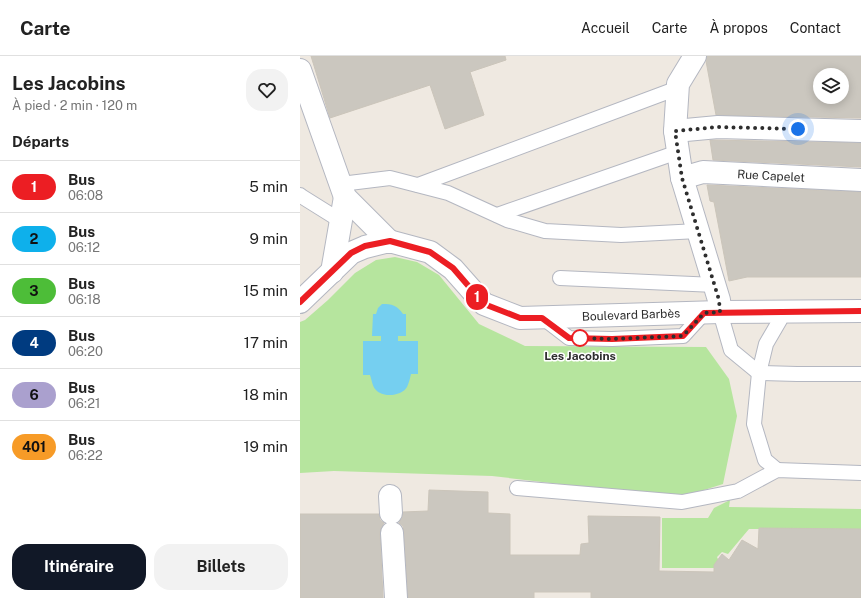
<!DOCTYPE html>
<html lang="fr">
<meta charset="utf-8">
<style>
:root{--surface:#fff;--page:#f2f2f2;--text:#222;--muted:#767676;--line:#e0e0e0;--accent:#111827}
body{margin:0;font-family:"Public Sans",sans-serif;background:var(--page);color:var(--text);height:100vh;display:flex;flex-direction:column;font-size:15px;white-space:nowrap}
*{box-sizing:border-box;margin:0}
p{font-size:13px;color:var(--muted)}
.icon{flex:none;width:22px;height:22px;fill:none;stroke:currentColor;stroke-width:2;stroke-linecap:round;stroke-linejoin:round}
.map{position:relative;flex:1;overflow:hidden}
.drawer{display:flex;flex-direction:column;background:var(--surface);width:300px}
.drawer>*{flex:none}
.badge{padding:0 8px;border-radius:13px;font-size:14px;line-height:26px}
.tools{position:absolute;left:513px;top:12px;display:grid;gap:8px}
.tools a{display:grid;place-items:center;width:36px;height:36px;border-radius:50%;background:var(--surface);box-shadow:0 2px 10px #0003;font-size:20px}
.you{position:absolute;width:20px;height:20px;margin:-10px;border:3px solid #fff;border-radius:50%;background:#1a73e8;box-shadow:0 0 0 6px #1a73e833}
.map>.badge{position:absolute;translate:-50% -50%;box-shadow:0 0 0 2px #fff}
h2{padding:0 12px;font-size:15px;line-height:36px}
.round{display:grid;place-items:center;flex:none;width:42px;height:42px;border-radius:16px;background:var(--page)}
.headline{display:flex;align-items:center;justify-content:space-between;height:68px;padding:0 12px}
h1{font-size:19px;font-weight:700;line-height:30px}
.action{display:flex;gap:8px;margin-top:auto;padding:8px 12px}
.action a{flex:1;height:46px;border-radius:16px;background:var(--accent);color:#fff;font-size:16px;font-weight:700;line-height:46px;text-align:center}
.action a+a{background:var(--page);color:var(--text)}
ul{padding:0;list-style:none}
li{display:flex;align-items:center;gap:12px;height:52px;padding:0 12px;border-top:1px solid var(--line)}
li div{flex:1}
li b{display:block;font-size:15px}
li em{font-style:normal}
li .badge{min-width:44px;font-weight:700;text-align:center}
header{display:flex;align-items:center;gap:24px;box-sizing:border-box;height:56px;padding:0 20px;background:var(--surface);border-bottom:1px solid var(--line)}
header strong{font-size:19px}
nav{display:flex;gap:22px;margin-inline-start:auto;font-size:14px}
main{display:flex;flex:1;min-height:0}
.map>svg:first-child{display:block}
.green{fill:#b6e59e}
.water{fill:#75cff0}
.building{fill:#cbc7bf;stroke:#cbc5ba;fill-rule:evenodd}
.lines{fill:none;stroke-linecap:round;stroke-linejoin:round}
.lane-casing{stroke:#b4b7c1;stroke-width:16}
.street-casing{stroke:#b4b7c1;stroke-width:24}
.secondary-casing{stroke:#b4b7c1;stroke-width:24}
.lane{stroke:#fff;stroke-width:14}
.street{stroke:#fff;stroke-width:22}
.secondary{stroke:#fff;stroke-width:22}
.line-casing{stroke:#fff;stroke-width:9}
.line{stroke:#ec1e23;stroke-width:6}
.walk{stroke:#2e2e2e;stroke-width:4;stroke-dasharray:0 7.2}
.stop-dot{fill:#fff;stroke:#ec1e23;stroke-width:2}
.labels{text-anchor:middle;stroke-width:3;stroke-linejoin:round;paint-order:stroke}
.street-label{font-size:12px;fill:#2e2e2e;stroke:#fff}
.stop-label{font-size:12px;font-weight:bold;fill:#2e2e2e;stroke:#fff}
</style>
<header>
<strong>Carte</strong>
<nav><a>Accueil</a><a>Carte</a><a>À propos</a><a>Contact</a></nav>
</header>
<main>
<section class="drawer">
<div class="headline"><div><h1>Les Jacobins</h1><p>À pied · 2 min · 120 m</p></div><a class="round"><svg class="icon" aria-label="heart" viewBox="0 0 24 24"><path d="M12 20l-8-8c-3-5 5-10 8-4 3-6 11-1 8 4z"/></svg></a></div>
<h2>Départs</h2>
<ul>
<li><span class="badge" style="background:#ec1e23;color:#fff">1</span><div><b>Bus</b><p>06:08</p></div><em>5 min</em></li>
<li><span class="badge" style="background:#0eb0eb;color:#111">2</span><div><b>Bus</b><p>06:12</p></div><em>9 min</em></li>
<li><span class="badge" style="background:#4dbd38;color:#111">3</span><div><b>Bus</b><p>06:18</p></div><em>15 min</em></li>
<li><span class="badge" style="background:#003b80;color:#fff">4</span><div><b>Bus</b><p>06:20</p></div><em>17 min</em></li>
<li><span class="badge" style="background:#aaa0ce;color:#111">6</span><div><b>Bus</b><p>06:21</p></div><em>18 min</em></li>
<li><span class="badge" style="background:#f79b27;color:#111">401</span><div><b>Bus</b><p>06:22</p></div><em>19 min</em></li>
</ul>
<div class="action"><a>Itinéraire</a><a>Billets</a></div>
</section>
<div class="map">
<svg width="561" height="542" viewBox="0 0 561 542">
<rect width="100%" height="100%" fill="#efe9e1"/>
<g class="green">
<path d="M95,201L117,206L139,219L179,268L225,290L406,291L429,323L437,360L423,428L379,442L192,420L34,415L0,417V266L5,264L28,244L55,217L76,204Z"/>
<path d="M430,444L429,451L561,453V473H449L428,498L422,496L417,501L420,508L417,512H362V462H408L414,452Z"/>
</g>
<path class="water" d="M82,248C92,248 97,249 103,258H106V280H98V285H118V318H111C110,322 109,327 107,331C102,340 83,342 76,334C72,330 72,324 70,319H63V285H81V280H72L73,258H76L78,252Z"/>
<g class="building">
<path d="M11,0H205L206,4L170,16L184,59L145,73L130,29L30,62Z"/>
<path d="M407,0H561V62L416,59L406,5ZM520,19H542V41H520Z"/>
<path d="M410,84L561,87V111L413,104Z"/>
<path d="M407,129L561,136V221H447L429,225L414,146L410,145Z"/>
<path d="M129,434L188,436V457L210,458V499H280L281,488L289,487L288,460L360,461L359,515L414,516V509L422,498L429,504L442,484L458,493L459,472L561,473V542H291V536H234V542H108L104,476L103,470L99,467L102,462L103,456L128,455Z"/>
<path d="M0,458H79L80,464L84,467L81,472L80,478L83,542H0Z"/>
</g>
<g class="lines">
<g class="lane-casing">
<g id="lane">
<path d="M41,128L90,122L148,137L207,164L245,175L321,179L398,175"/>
<path d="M118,129L378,32"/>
<path d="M0,139L1,140L41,165"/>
<path d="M197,159L378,96"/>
<path d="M260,222L415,229"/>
<path d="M420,256L431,294L459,317L497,318H561"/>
<path d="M243,262L269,282L312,283L383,280L404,257"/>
<path d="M477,414L465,404L454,368L459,317L466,288L480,264V257"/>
<path d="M217,432L382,446L438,435L477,414L561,417"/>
</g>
</g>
<g class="street-casing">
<g id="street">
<path d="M395,0L378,28L375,75L382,122L419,244L420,256"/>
<path d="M0,14L45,141L89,185"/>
<path d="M375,75L418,71L561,75"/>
<path d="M382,122L403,116L561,124"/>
<path d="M32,216L45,141"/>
<path d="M90,440L91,457"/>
<path d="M92,477L96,542"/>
</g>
</g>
<g class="secondary-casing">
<path id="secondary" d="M0,246L51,197L65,191L89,185L130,196L153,213L184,248L220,262L420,256L561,255"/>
</g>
<use href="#lane" class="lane"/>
<use href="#street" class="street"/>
<use href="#secondary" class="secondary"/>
</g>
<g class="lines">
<g class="line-casing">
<path id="line" d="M0,246L51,197L65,190L90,185L130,196L153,212L184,248L220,262H242L269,282L312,283L383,280L404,257L561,255"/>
</g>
<use href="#line" class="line"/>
<path class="walk" d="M280,282L312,283L383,280L404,257L420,256L419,244L382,122L375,75L418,71L498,73"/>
</g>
<circle class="stop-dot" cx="280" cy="282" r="8"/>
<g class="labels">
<g class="street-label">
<text transform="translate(471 120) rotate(3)" y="4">Rue Capelet</text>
<text transform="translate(331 259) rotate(-2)" y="4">Boulevard Barbès</text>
</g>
<g class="stop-label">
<text x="280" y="304">Les Jacobins</text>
</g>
</g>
</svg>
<div class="tools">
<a><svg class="icon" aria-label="layers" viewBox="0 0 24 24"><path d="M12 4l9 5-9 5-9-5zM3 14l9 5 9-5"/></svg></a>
</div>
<div class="you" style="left:498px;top:73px"></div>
<b class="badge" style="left:177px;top:241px;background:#ec1e23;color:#fff">1</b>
</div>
</main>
